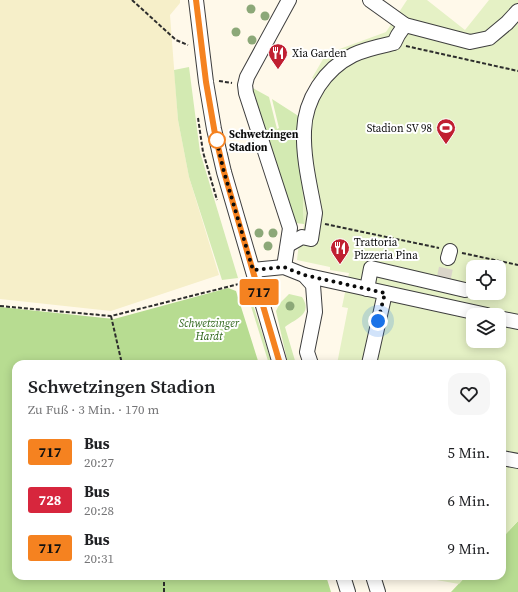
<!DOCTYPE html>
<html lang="de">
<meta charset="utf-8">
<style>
:root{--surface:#fff;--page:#f6f6f6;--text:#202124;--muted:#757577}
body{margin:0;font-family:"Source Serif 4",serif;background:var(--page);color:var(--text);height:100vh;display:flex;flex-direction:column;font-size:15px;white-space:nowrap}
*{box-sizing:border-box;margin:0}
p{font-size:13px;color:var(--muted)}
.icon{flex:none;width:22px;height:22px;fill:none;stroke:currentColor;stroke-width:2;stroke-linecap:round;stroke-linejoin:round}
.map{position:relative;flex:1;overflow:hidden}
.panel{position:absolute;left:12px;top:360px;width:494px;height:220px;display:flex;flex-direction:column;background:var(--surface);border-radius:12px;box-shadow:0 2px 10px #0003}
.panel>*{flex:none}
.badge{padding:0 8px;border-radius:3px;font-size:14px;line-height:26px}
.fabs{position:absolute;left:466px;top:260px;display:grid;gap:8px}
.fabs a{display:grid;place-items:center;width:40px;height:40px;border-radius:8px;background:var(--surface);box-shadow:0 2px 10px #0003;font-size:20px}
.you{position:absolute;width:20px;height:20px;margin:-10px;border:3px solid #fff;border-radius:50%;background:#1a73e8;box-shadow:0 0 0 6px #1a73e833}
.map>.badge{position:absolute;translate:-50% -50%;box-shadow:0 0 0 2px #fff}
.round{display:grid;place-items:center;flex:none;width:42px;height:42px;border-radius:12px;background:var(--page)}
.overview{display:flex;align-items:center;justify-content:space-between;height:68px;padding:0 16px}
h1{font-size:19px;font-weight:600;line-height:30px}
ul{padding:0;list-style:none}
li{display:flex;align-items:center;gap:12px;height:48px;padding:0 16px}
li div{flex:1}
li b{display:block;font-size:15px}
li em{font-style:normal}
li .badge{min-width:44px;font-weight:700;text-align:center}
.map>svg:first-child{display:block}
.farmland{fill:#f6efc9}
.green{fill:#d3eab2}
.forest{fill:#b7dc91}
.pitch{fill:#e5f1c5;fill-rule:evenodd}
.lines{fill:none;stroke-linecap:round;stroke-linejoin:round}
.minor-tunnel{stroke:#dad5c9;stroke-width:14;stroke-dasharray:14 7;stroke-linecap:butt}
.minor-casing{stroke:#3e3e3e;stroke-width:16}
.path{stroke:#2d2d2d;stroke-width:2;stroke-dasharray:4 2;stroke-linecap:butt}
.minor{stroke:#fff;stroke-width:14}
.tree{fill:#8ca878}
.line-casing{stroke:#fff;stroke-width:9}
.line{stroke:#f58220;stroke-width:6}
.walk{stroke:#0b0b0b;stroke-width:4;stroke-dasharray:0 7.2}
.stop-dot{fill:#fff;stroke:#f58220;stroke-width:2}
.labels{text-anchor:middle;stroke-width:4;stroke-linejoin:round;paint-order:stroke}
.poi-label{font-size:11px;fill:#0b0b0b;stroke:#fff;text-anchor:start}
.stop-label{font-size:11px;font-weight:bold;fill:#0b0b0b;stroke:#fff;text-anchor:start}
.park-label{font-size:11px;font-style:italic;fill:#2e651a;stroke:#fff}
</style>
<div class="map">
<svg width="518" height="592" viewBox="0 0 518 592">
<rect width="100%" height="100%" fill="#fff9ea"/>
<path class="farmland" d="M0,0H180V3L170,15L178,120L189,177L219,275L111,311L0,299Z"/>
<g class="green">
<path d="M189,67L200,152L238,278L222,280L189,177L178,120L174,70Z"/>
<path d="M251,87L269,97L277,129L279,128L272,99L300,117L304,224L295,223Z"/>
<path d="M248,289L272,364H269L246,290Z"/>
<path d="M289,294L302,297C313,314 297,318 285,327L296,364H288L276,311L280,303Z"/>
</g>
<g class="forest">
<path d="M228,288L236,291L259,364H16V576H326L331,592H0V307L114,319Z"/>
<path d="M518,521V592H451L466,576H502V538Z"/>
</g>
<g class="pitch">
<path d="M407,0H427L465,30L489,0H518V521L502,538V364H337L348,308L342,307L349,273L330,270V267L297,260L299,243H301L304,224L300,117L317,81L312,78L326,54L386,32ZM473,267H499V293H473ZM473,315H499V341H473Z"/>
<path d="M414,576H466L459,584Z"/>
</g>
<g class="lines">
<path class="minor-tunnel" d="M443,282L448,258"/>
<g class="minor-casing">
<g id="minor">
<path d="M196,0L206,82L214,129L224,172L280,364"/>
<path d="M370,0L405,25L470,42L489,38L507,23L518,11"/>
<path d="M288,245L302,237L311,239L315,213C310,186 303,158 304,131C305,99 325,69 353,55C365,49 381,46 394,43L398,35L405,25"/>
<path d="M448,258L450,251"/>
<path d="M284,267L290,228L246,93L245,85L247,77L289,0"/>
<path d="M253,270L284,267L304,275L313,285L315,312L307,352L311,364"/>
<path d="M304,275L487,315"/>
<path d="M367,289L371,268L465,290"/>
<path d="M499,318L518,322"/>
<path d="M369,364L385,293"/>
<path d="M502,458L518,461"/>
<path d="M343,576L348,592"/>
<path d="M373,576L378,592"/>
</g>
</g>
<g class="path">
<path d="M132,0L176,40L188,45"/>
<path d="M406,46L518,71"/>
<path d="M219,81L232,83"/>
<path d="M198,118L203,152L217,200"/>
<path d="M325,224L439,248"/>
<path d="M462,253L518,265"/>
<path d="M0,306L111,316L243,283"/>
<path d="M111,316L122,364"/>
<path d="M164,592V576"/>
</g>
<use href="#minor" class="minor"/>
</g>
<g class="tree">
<circle cx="251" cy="9" r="4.5"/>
<circle cx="265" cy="16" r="4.5"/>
<circle cx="236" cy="32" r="4.5"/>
<circle cx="252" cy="40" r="4.5"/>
<circle cx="259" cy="233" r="4.5"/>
<circle cx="273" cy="233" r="4.5"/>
<circle cx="268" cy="246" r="4.5"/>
<circle cx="290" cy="306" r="4.5"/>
</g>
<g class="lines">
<g class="line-casing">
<path id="line" d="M196,0L206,82L215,134L224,172L280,364"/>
</g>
<use href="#line" class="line"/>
<path class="walk" d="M217,140L215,134L224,172L253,270L284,267L304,275L385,293L378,321"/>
</g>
<defs>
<g id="restaurant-pin" transform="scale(1)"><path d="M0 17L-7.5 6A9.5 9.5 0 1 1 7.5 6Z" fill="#c01f31" stroke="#fff"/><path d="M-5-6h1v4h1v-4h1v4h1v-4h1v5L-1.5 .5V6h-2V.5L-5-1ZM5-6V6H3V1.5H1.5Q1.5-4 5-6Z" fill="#fff"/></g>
<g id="stadium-pin" transform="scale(1)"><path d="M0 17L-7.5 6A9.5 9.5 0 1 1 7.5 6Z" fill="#c01f31" stroke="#fff"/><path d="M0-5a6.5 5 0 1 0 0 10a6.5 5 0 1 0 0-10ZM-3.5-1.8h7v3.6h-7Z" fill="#fff"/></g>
</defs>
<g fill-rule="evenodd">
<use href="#restaurant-pin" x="278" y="53"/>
<use href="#stadium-pin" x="446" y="128"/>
<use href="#restaurant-pin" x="340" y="248"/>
</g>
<circle class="stop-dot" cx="217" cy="140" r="8"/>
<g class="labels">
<g class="poi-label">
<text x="292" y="57">Xia Garden</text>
<text x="432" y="132" text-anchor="end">Stadion SV 98</text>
<text x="354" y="246">Trattoria<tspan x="354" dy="13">Pizzeria Pina</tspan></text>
</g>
<g class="stop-label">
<text x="229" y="138">Schwetzingen<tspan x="229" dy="13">Stadion</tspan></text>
</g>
<g class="park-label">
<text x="209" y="327">Schwetzinger<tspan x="209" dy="13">Hardt</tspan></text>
</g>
</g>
</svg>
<div class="fabs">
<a><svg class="icon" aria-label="locate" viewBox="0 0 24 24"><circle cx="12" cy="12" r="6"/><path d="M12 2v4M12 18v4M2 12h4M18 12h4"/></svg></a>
<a><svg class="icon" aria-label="layers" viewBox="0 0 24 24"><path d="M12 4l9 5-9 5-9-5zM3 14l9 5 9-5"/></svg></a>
</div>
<div class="you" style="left:378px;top:321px"></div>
<b class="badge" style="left:259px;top:292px;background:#f58220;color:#111">717</b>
<section class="panel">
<div class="overview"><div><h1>Schwetzingen Stadion</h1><p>Zu Fuß · 3 Min. · 170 m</p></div><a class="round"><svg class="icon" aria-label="heart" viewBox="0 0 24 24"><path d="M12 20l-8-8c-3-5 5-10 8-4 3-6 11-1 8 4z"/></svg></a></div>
<ul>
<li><span class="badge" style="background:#f58220;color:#111">717</span><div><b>Bus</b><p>20:27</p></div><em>5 Min.</em></li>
<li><span class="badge" style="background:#d7263d;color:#fff">728</span><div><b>Bus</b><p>20:28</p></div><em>6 Min.</em></li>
<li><span class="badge" style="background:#f58220;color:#111">717</span><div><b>Bus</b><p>20:31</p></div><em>9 Min.</em></li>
</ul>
</section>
</div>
